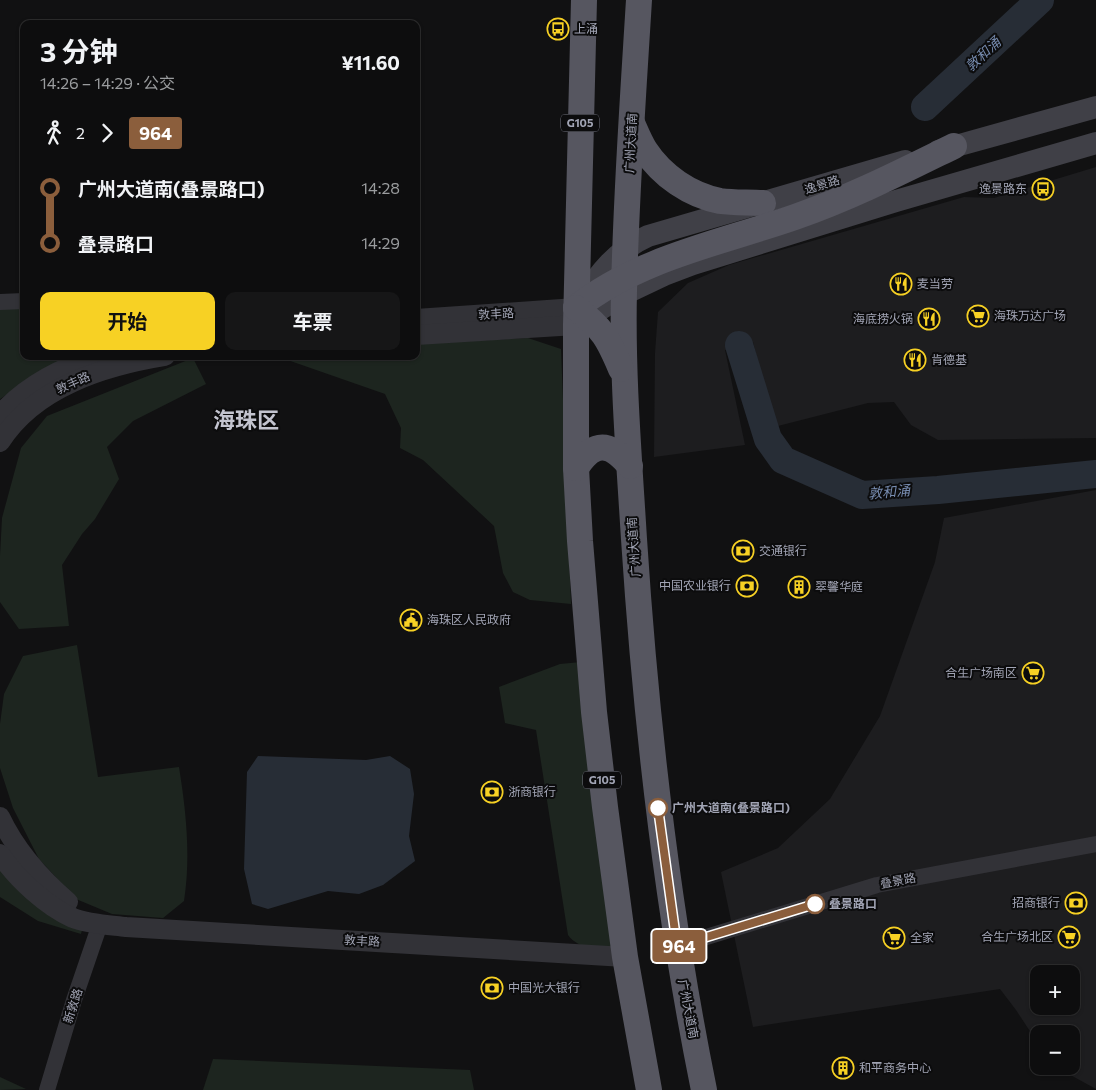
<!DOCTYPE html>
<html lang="zh">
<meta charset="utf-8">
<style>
:root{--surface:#0d0d0e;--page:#161617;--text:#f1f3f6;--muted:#9a9c9e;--line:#2d2d2e;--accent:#f7d124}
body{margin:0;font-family:Commissioner,"Noto Sans SC",sans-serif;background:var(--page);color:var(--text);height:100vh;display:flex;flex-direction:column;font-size:19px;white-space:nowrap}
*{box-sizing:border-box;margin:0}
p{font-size:16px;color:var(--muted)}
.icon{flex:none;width:28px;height:28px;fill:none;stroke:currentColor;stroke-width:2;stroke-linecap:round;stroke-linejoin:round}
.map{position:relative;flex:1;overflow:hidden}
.sheet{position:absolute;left:20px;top:20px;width:400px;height:340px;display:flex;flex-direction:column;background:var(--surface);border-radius:10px;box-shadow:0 1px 4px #0004,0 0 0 1px var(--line)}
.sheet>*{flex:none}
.badge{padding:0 10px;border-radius:4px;font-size:18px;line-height:32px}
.tools{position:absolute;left:1030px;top:965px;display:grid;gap:10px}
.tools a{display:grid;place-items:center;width:50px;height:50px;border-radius:10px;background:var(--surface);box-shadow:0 1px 4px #0004,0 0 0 1px var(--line);font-size:25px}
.map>.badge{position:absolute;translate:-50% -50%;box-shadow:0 0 0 2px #fff}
.legs{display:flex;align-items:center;gap:8px;height:55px;padding:0 20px;font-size:16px}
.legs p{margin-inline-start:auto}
.summary{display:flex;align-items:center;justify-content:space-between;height:85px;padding:0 20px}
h1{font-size:28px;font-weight:700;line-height:38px}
.cta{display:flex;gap:10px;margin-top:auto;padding:10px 20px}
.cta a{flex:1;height:58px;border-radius:10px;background:var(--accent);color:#111;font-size:20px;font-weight:700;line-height:58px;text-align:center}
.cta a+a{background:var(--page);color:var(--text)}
ul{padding:0 20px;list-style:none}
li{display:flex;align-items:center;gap:18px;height:55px;font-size:19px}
li i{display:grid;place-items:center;width:8px;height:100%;margin:0 6px;background:currentColor}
li i::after{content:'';width:12px;height:12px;margin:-6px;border:4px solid;border-radius:50%;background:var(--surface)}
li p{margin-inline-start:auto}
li:first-child i{background:linear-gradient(#0000 50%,currentColor 0)}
li:last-child i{background:linear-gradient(currentColor 50%,#0000 0)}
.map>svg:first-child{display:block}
.built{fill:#1d1d1f;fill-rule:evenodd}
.green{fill:#1d251f}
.water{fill:#272d36}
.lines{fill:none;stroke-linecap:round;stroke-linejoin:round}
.river{stroke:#272d36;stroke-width:28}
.minor{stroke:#323237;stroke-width:16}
.tertiary{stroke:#323237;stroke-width:20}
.secondary{stroke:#404047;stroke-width:22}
.trunk{stroke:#565660;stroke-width:26}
.line-1-casing{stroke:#fff;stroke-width:11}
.line-1{stroke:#8b5e3c;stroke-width:8}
.stop-1-dot{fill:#fff;stroke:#8b5e3c;stroke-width:2.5}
.labels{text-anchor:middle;stroke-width:4;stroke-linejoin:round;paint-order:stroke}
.shield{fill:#0c0c0d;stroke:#747682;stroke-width:1}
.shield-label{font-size:11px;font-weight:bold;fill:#a1a4b4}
.poi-label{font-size:12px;fill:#a1a4b4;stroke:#0c0c0d;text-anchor:start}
.street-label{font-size:12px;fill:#a1a4b4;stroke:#0c0c0d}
.stop-label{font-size:12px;font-weight:bold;fill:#a1a4b4;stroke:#0c0c0d;text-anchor:start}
.water-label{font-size:14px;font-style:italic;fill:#778cb0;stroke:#0c0c0d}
.town-label{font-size:22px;font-weight:bold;fill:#c3c4cf;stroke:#0c0c0d}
</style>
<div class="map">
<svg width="1096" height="1090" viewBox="0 0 1096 1090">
<rect width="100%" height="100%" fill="#111112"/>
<g class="built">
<path d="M1096,167V438L938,440L911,425L894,402L868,403L774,427L753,342L725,350L745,445L654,457L655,353L658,312L688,283L729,265L964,197L994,198Z"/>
<path d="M1096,490V1089L1054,1066H1071V1034H1039V1045L1016,1010L1000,989L753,1027L721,872L778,848L830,799L880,716L935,562L944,518ZM1039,974H1071V1006H1039Z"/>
</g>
<g class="green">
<path d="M24,305V356H85L17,388L0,399V306Z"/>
<path d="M528,338L561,349L571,604L530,600L513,592L503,573L494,526L423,460L400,448L401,428L385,394L279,357L416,356V344Z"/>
<path d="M193,358L206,384L133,421L107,447L119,479L95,519L82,534L62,565L69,626L19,629L0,602V556L2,518L21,448L47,416Z"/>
<path d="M77,645L98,777L179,767C186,811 191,856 184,901L163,918L112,914L76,899L39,859L13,808L0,768V724L4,694L23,656Z"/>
<path d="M581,662L617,950C599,949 579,950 568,935L536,730L505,723L499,687L560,664Z"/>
<path d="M0,866L83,926L81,934L38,921L0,897Z"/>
<path d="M213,1059L470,1070L474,1090H203Z"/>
<path d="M0,1077L26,1089L0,1090Z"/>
</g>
<path class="water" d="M258,756L366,760L390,756L410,769L414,794L409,836L415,861L383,885L359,894L328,891L268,909L252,904L244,869L247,772Z"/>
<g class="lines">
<g class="river">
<path d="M925,107L1040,0"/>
<path d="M739,345L768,439L783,460L862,495L938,490L1096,474"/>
</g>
<g class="minor">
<path d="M0,302L24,301"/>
<path d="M677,946L877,885L1096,844"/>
<path d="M47,1090L74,1000L100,924"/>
</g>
<g class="tertiary">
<path d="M416,319L576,308"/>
<path d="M416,335L576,325"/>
<path d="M0,415C26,385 60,368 98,356"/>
<path d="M0,442C35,387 104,366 165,356"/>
<path d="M0,817C16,851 39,877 68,902"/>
<path d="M0,854C16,878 46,906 73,918C88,924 109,925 126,927L625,957"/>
</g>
<g class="secondary">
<path d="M938,151L1096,107"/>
<path d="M581,301C599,273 617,250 648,236L905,161"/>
<path d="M576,325L624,294L664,275L693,264L896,201L1096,143"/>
</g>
<g class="trunk">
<path d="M584,0L576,325V468L580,541L594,712L605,807L625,957L649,1090"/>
<path d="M639,0C633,97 626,194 624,291C622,374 629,457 634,539C646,724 667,908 704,1090"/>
<path d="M632,123C636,132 640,142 645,150C662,176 690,195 720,201C734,203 749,202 763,203"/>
<path d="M576,308C639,258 720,243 795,217C850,198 901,172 954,146"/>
<path d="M576,308C603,329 608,338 621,369"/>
<path d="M576,468C594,440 610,442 630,466"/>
</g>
</g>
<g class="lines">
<g class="line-1-casing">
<path id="line-1" d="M658,808L677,946L815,904"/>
</g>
<use href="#line-1" class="line-1"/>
</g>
<defs>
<g id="bus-ring" transform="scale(1.125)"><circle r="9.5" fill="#0c0c0d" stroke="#f7d124" stroke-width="1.5"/><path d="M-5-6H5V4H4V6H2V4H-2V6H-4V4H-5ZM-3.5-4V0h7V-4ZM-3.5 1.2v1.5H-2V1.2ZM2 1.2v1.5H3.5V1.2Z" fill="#f7d124"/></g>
<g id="restaurant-ring" transform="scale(1.125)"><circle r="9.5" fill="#0c0c0d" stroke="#f7d124" stroke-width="1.5"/><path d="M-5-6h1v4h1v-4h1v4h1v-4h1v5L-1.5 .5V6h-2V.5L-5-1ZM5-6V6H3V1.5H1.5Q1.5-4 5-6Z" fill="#f7d124"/></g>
<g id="supermarket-ring" transform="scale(1.125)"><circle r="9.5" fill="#0c0c0d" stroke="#f7d124" stroke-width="1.5"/><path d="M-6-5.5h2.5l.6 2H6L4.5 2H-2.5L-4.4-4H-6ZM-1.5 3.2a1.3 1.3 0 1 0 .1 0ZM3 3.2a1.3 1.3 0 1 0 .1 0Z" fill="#f7d124"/></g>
<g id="bank-ring" transform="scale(1.125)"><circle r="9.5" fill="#0c0c0d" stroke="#f7d124" stroke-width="1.5"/><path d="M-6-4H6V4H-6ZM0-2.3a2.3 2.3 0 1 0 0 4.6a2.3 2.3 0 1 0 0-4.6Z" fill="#f7d124"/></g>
<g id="building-ring" transform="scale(1.125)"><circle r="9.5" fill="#0c0c0d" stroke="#f7d124" stroke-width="1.5"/><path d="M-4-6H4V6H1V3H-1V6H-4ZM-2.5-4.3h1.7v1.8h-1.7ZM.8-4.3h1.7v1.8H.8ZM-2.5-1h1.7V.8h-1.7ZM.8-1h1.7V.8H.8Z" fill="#f7d124"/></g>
<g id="civic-ring" transform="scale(1.125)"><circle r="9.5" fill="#0c0c0d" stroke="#f7d124" stroke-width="1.5"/><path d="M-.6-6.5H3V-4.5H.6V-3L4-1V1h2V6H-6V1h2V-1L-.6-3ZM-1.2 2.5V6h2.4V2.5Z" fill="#f7d124"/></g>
</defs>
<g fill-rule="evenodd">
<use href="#bus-ring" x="558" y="29"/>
<use href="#bus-ring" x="1043" y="189"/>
<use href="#restaurant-ring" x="901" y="284"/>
<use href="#supermarket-ring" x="978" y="316"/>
<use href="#restaurant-ring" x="929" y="319"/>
<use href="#restaurant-ring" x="915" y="360"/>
<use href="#bank-ring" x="743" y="551"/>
<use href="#bank-ring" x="747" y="586"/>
<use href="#building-ring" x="799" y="587"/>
<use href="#civic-ring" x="411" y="620"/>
<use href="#supermarket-ring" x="1033" y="673"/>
<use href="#bank-ring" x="492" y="792"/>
<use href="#bank-ring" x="1076" y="903"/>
<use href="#supermarket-ring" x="1069" y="937"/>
<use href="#supermarket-ring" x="894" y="938"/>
<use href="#bank-ring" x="492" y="988"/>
<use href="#building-ring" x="843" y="1068"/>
</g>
<g class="stop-1-dot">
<circle cx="658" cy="808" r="9"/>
<circle cx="815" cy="904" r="9"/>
</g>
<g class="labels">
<g class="shield">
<rect x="561" y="114.5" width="38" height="17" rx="4"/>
<rect x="583" y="771.5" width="38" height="17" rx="4"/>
</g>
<g class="shield-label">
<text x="580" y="127">G105</text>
<text x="602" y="784">G105</text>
</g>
<g class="poi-label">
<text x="574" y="33">上涌</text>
<text x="1027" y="193" text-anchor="end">逸景路东</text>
<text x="917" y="288">麦当劳</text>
<text x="994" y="320">海珠万达广场</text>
<text x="913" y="323" text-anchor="end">海底捞火锅</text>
<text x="931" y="364">肯德基</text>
<text x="759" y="555">交通银行</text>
<text x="731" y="590" text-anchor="end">中国农业银行</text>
<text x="815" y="591">翠馨华庭</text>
<text x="427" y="624">海珠区人民政府</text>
<text x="1017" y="677" text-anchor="end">合生广场南区</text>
<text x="508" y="796">浙商银行</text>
<text x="1060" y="907" text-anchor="end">招商银行</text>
<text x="1053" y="941" text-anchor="end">合生广场北区</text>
<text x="910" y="942">全家</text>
<text x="508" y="992">中国光大银行</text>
<text x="859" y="1072">和平商务中心</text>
</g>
<g class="street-label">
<text transform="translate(631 143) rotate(-87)" y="4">广州大道南</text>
<text transform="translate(822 185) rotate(-17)" y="4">逸景路</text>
<text transform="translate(496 314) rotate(-3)" y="4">敦丰路</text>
<text transform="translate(73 383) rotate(-24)" y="4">敦丰路</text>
<text transform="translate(634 547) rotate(-94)" y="4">广州大道南</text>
<text transform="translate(898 881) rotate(-11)" y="4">叠景路</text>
<text transform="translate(362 941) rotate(3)" y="4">敦丰路</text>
<text transform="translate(73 1006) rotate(-72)" y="4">新敦路</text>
<text transform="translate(688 1009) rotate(79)" y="4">广州大道南</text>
</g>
<g class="stop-label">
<text x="672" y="812">广州大道南(叠景路口)</text>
<text x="829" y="908">叠景路口</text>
</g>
<g class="water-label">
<text transform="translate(983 54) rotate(-43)" y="5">敦和涌</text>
<text transform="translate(889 492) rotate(-5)" y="5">敦和涌</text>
</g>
<g class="town-label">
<text x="246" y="428">海珠区</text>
</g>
</g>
</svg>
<div class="tools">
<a>+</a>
<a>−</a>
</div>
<b class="badge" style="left:679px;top:946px;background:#8b5e3c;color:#fff">964</b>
<section class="sheet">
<div class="summary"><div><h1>3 分钟</h1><p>14:26 – 14:29 · 公交</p></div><b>¥11.60</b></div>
<div class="legs"><svg class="icon" aria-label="walk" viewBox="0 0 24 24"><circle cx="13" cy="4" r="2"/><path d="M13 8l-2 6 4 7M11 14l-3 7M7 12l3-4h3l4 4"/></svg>2<svg class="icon" aria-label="forward" viewBox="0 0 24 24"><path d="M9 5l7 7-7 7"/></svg><b class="badge" style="background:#8b5e3c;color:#fff">964</b></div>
<ul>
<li><i style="color:#8b5e3c"></i><b>广州大道南(叠景路口)</b><p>14:28</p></li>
<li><i style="color:#8b5e3c"></i><b>叠景路口</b><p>14:29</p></li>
</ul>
<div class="cta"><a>开始</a><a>车票</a></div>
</section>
</div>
